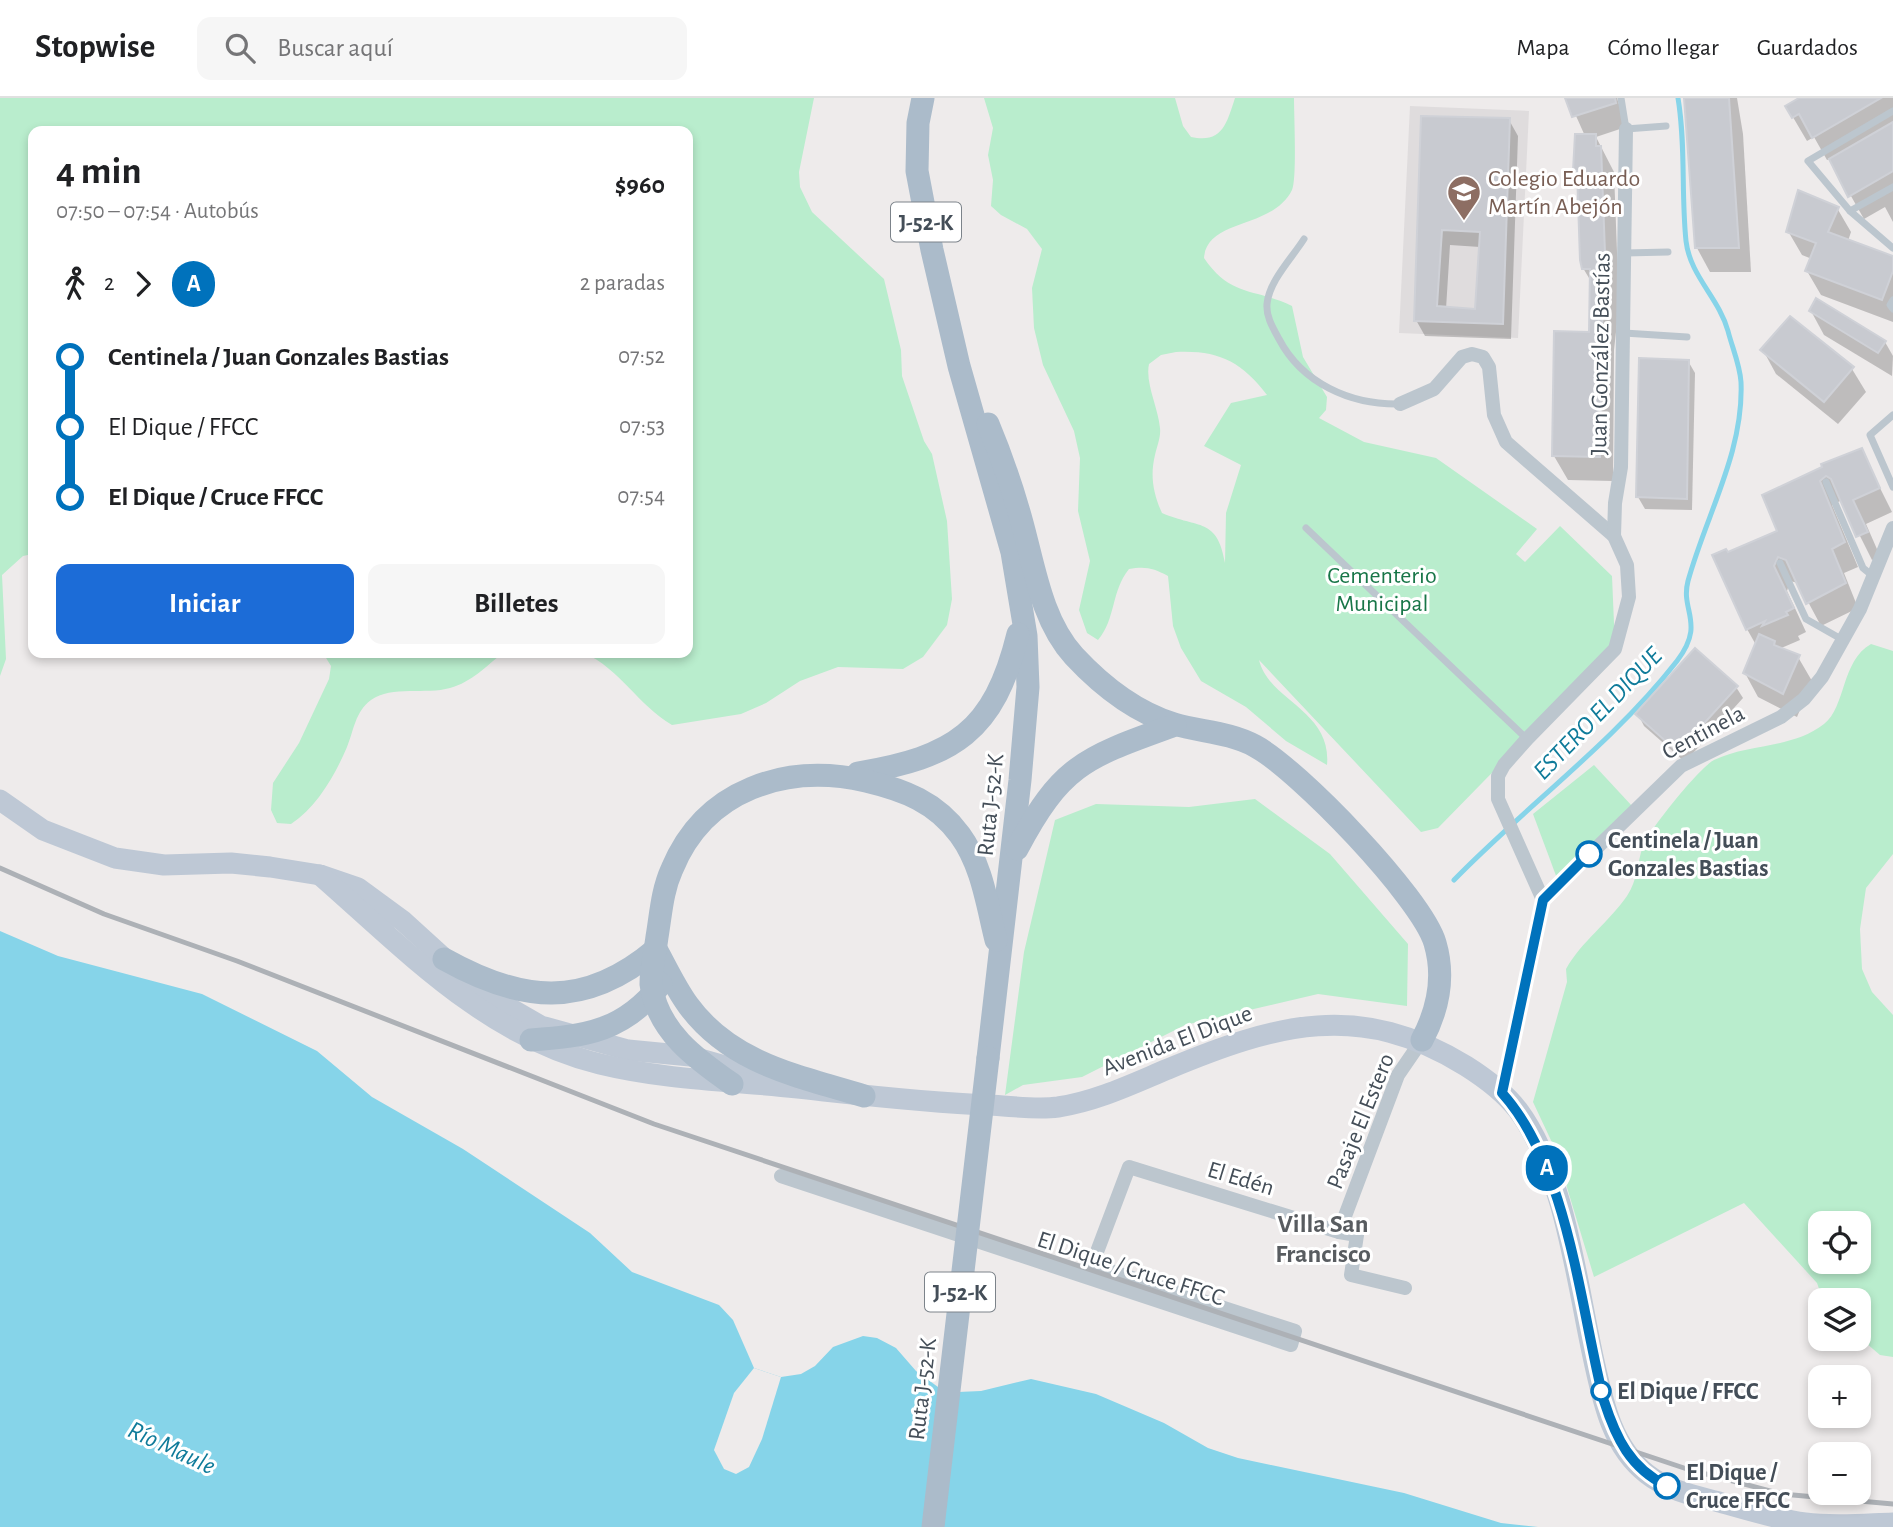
<!DOCTYPE html>
<html lang="es">
<meta charset="utf-8">
<style>
:root{--surface:#fff;--page:#f6f6f6;--text:#202124;--muted:#757577;--line:#e0e0e0;--accent:#1c6cd7}
body{margin:0;font-family:"Alegreya Sans",sans-serif;background:var(--page);color:var(--text);height:100vh;display:flex;flex-direction:column;font-size:26px;white-space:nowrap}
*{box-sizing:border-box;margin:0}
p{font-size:23px;color:var(--muted)}
.icon{flex:none;width:38px;height:38px;fill:none;stroke:currentColor;stroke-width:2;stroke-linecap:round;stroke-linejoin:round}
.map{position:relative;flex:1;overflow:hidden}
.drawer{position:absolute;left:28px;top:28px;width:665px;height:532px;display:flex;flex-direction:column;background:var(--surface);border-radius:14px;box-shadow:0 4px 10px #0003}
.drawer>*{flex:none}
.badge{padding:0 14px;border-radius:23px;font-size:24px;line-height:46px}
.controls{position:absolute;left:1808px;top:1113px;display:grid;gap:14px}
.controls a{display:grid;place-items:center;width:63px;height:63px;border-radius:14px;background:var(--surface);box-shadow:0 4px 10px #0003;font-size:35px}
.map>.badge{position:absolute;translate:-50% -50%;box-shadow:0 0 0 4px #fff}
.legs{display:flex;align-items:center;gap:10px;height:77px;padding:0 28px;font-size:23px}
.legs p{margin-inline-start:auto}
.overview{display:flex;align-items:center;justify-content:space-between;height:119px;padding:0 28px}
h1{font-size:38px;font-weight:600;line-height:52px}
.action{display:flex;gap:14px;margin-top:auto;padding:14px 28px}
.action a{flex:1;height:80px;border-radius:14px;background:var(--accent);color:#fff;font-size:28px;font-weight:600;line-height:80px;text-align:center}
.action a+a{background:var(--page);color:var(--text)}
ul{padding:0 28px;list-style:none}
li{display:flex;align-items:center;gap:24px;height:70px;font-size:26px}
li i{display:grid;place-items:center;width:10px;height:100%;margin:0 9px;background:currentColor}
li i::after{content:'';width:18px;height:18px;margin:-9px;border:5px solid;border-radius:50%;background:var(--surface)}
li p{margin-inline-start:auto}
li:first-child i{background:linear-gradient(#0000 50%,currentColor 0)}
li:last-child i{background:linear-gradient(currentColor 50%,#0000 0)}
header{display:flex;align-items:center;gap:42px;box-sizing:border-box;height:98px;padding:0 35px;background:var(--surface);border-bottom:2px solid var(--line)}
header strong{font-size:33px}
nav{display:flex;gap:38px;margin-inline-start:auto;font-size:24px}
.search{width:490px;height:63px;background:var(--page);display:flex;align-items:center;gap:18px;box-sizing:border-box;padding:0 24px;border-radius:14px;color:var(--muted);font-size:26px}
.map>svg:first-child{display:block}
.education{fill:#dfdcdd}
.green{fill:#b9edcd;fill-rule:evenodd}
.water{fill:#86d4e9}
.pier{fill:#eeebeb}
.shadow{fill:#0003;fill-rule:evenodd}
.lines{fill:none;stroke-linecap:round;stroke-linejoin:round}
.stream{stroke:#86d4e9;stroke-width:5}
.building{fill:#c8cad0;stroke:#cfd1d7;stroke-width:2;fill-rule:evenodd}
.lane{stroke:#bcc6ce;stroke-width:7}
.street{stroke:#bcc6ce;stroke-width:14}
.secondary{stroke:#bec8d5;stroke-width:21}
.primary{stroke:#abbbca;stroke-width:23}
.rail{stroke:#adb1b6;stroke-width:5}
.primary-bridge{stroke:#abbbca;stroke-width:23}
.line-1-casing{stroke:#fff;stroke-width:16}
.line-1{stroke:#0072bc;stroke-width:10}
.stop-1-dot{fill:#fff;stroke:#0072bc;stroke-width:3.5}
.labels{text-anchor:middle;stroke-width:6;stroke-linejoin:round;paint-order:stroke}
.shield{fill:#fff;stroke:#7c838a;stroke-width:2}
.shield-label{font-size:23px;font-weight:bold;fill:#444e58}
.education-label{font-size:24px;fill:#785e54;stroke:#fff;text-anchor:start}
.street-label{font-size:24px;fill:#444e58;stroke:#fff}
.park-label{font-size:24px;fill:#187648;stroke:#fff}
.stop-label{font-size:24px;font-weight:bold;fill:#444e58;stroke:#fff;text-anchor:start}
.water-label{font-size:26px;font-style:italic;fill:#0f7b9a;stroke:#fff}
.neighbourhood-label{font-size:26px;font-weight:bold;fill:#585c60;stroke:#fff}
</style>
<header>
<strong>Stopwise</strong>
<div class="search"><svg class="icon" aria-label="search" viewBox="0 0 24 24"><circle cx="10" cy="10" r="6"/><path d="M15 15l6 6"/></svg>Buscar aquí</div>
<nav><a>Mapa</a><a>Cómo llegar</a><a>Guardados</a></nav>
</header>
<div class="map">
<svg width="1893" height="1429" viewBox="0 0 1893 1429">
<rect width="100%" height="100%" fill="#eeebeb"/>
<path class="education" d="M1410,8L1529,13L1518,240L1399,235Z"/>
<g class="green">
<path d="M0,0H814L799,74L800,89L812,114L884,181L901,252L902,278L924,343L932,356L947,423L952,501L947,527L923,559L903,571L838,569L800,583L766,605L741,616L672,627C638,607 620,571 584,555H688V33H33V456L23,458L2,477L6,561L0,578Z"/>
<path d="M984,0H1175L1183,28L1191,39C1223,46 1227,24 1235,0H1294C1294,18 1297,80 1292,92C1272,132 1207,120 1204,160C1231,200 1256,190 1292,208L1303,259L1327,299L1326,312L1319,320L1364,344L1436,360L1537,431L1516,456L1525,464L1560,428L1612,478L1615,549L1438,730L1421,734L1259,562C1269,603 1332,612 1327,667L1286,643L1246,609L1201,583L1181,550L1173,528L1168,478C1154,470 1145,468 1129,471C1111,493 1116,521 1098,542L1087,535L1079,512L1090,463L1078,413L1080,360L1074,333L1043,267L1034,230L1032,190L1042,151L1027,131L1001,117L991,108L993,82L988,57L993,30ZM1176,254C1218,252 1241,263 1267,297L1231,305L1204,348L1241,367L1226,415L1225,465C1217,419 1199,431 1162,415C1153,395 1150,378 1155,357C1157,348 1161,339 1160,330C1158,309 1145,285 1149,266L1161,257Z"/>
<path d="M1871,546L1893,553V756L1866,790L1860,831L1862,871L1872,894L1893,917V1259L1880,1257L1859,1239L1858,1202H1823L1817,1185L1744,1105L1594,1179L1556,1053L1533,1004L1567,884L1566,871C1581,844 1609,824 1627,798C1638,781 1637,765 1643,748C1650,731 1699,670 1714,662C1749,645 1792,651 1824,626C1846,609 1841,563 1871,546ZM1820,1125H1858V1164H1820Z"/>
<path d="M323,555H503C486,568 472,584 450,590C426,597 392,587 371,602C355,614 354,632 347,649C335,677 317,709 291,726L277,725L271,712L273,685L299,645L329,581L331,568Z"/>
<path d="M1594,667L1632,708L1558,783L1533,716Z"/>
<path d="M1255,701L1330,756L1408,846L1407,908L1318,896L1185,927L1082,979L1023,987L1005,997L1024,854L1055,722L1096,706L1189,709Z"/>
</g>
<path class="water" d="M0,833L58,858L202,896L317,953L372,999L463,1051L590,1135L632,1174L719,1207L733,1222L754,1270L781,1279L801,1276L815,1268L833,1249L863,1238L877,1240L896,1250L916,1273L938,1289L958,1294L981,1293L1031,1281L1096,1296L1164,1325L1208,1350L1238,1360L1404,1395L1501,1425L1538,1429H0Z"/>
<path class="pier" d="M754,1270L781,1279L762,1341L749,1369L736,1376L724,1371L714,1352L734,1295Z"/>
<g class="shadow">
<path d="M1568,0H1617L1626,29L1596,39L1614,74L1619,207L1614,252L1613,383L1568,382L1554,358L1590,235L1592,185L1583,170L1579,81L1574,73L1585,38Z"/>
<path d="M1686,0H1737L1743,36L1751,174H1710L1697,150Z"/>
<path d="M1798,0H1893V124L1885,109L1864,121L1830,61L1827,62L1814,39L1807,43L1787,9Z"/>
<path d="M1422,20L1509,22L1518,38L1511,241L1425,238L1416,222ZM1450,147L1480,149L1476,213L1446,211Z"/>
<path d="M1837,110L1851,134L1848,143L1893,160V224L1821,197L1807,173L1812,161L1802,157L1788,133Z"/>
<path d="M1811,213L1885,244L1893,258L1892,278L1824,237Z"/>
<path d="M1763,252L1852,271L1866,294L1838,326L1776,276Z"/>
<path d="M1688,263L1695,275L1692,412L1645,411L1638,399Z"/>
<path d="M1861,352L1892,414L1866,426L1880,458L1872,462L1842,402L1832,407L1858,469L1844,475L1858,510L1821,528L1798,485L1790,483L1787,493L1806,534L1798,538L1800,542L1779,551L1798,559L1812,583L1797,619L1758,599L1745,575L1756,547L1747,531L1727,456L1779,434L1764,398Z"/>
<path d="M1736,589L1743,600L1685,664L1644,628L1638,616Z"/>
</g>
<g class="lines">
<path class="stream" d="M1454,782C1526,708 1613,645 1677,563C1706,525 1680,513 1688,483C1706,417 1744,354 1741,284C1740,267 1732,249 1728,233C1719,200 1690,178 1686,143C1681,95 1686,48 1678,0"/>
</g>
<g class="building">
<path d="M1565,0H1615L1616,5L1572,19Z"/>
<path d="M1684,0H1729L1739,150H1695Z"/>
<path d="M1799,0H1881L1812,40L1799,16L1792,20L1785,8Z"/>
<path d="M1421,18L1510,20L1503,226L1414,223ZM1442,132L1480,134L1475,211L1437,208Z"/>
<path d="M1893,24V73L1848,99L1829,61Z"/>
<path d="M1575,36H1596V48H1601L1606,182L1602,227L1600,359L1552,358L1554,233L1589,234L1590,171H1582L1580,162L1577,73H1573Z"/>
<path d="M1798,92L1839,109L1828,134L1893,158V173L1882,202L1805,173L1816,145L1786,134Z"/>
<path d="M1816,200L1886,243L1878,255L1809,213Z"/>
<path d="M1790,218L1854,269L1824,304L1760,252Z"/>
<path d="M1639,260L1689,262L1687,401L1636,399Z"/>
<path d="M1862,350L1880,390L1853,402L1868,434L1856,439L1831,381L1826,378L1820,383L1845,444L1832,451L1846,485L1806,506L1786,462L1778,459L1774,468L1794,510L1786,514L1788,517L1762,528L1765,523L1746,532L1712,457L1726,451L1728,454L1777,433L1762,397L1822,369L1821,366Z"/>
<path d="M1759,536L1775,543L1774,547L1800,557L1783,596L1743,575Z"/>
<path d="M1695,550L1738,588L1678,654L1635,616Z"/>
</g>
<g class="lines">
<g class="lane">
<path d="M1621,0L1626,31L1666,28"/>
<path d="M1893,89L1850,113L1893,150"/>
<path d="M1850,113L1808,63L1893,13"/>
<path d="M1304,141C1292,160 1269,183 1267,206C1266,219 1273,230 1279,241C1302,285 1350,307 1400,306"/>
<path d="M1625,155L1668,154"/>
<path d="M1893,202L1890,207L1893,211"/>
<path d="M1624,235L1687,239"/>
<path d="M1893,317L1870,337L1893,389"/>
<path d="M1826,384L1863,470L1874,479"/>
<path d="M1306,430L1527,641"/>
<path d="M1780,465L1806,521L1843,542"/>
</g>
<g class="street">
<path d="M1400,306L1434,291L1462,259L1472,256L1483,259L1489,269L1494,317L1506,344L1614,438L1627,467L1629,499L1615,551L1527,641L1504,667L1498,678V701L1543,802"/>
<path d="M1614,438L1615,405L1621,369L1626,31"/>
<path d="M1502,995L1543,802L1681,668L1781,619L1804,601L1822,579L1860,511L1893,430"/>
<path d="M781,1078L1291,1247L1295,1233L1092,1167"/>
<path d="M1339,1134L1398,977L1422,942"/>
<path d="M1086,1170L1092,1167L1129,1069L1339,1134L1357,1137L1351,1177L1405,1190"/>
</g>
<g class="secondary">
<path d="M0,702L43,732L115,760L164,767L231,765L270,769L320,777L358,790L403,823L480,893L541,928L628,952L690,958L763,979"/>
<path d="M320,777C406,852 486,938 600,966C674,984 749,983 824,993C879,999 934,1005 989,1007C1012,1008 1035,1012 1058,1009C1097,1003 1132,986 1168,971C1276,926 1360,902 1466,968C1485,980 1504,994 1518,1012C1565,1075 1577,1187 1594,1263C1603,1304 1612,1349 1647,1376C1667,1392 1695,1398 1719,1404C1748,1412 1776,1421 1805,1425C1834,1429 1864,1426 1893,1425"/>
</g>
<g class="primary">
<path d="M923,0L918,25L917,73L932,152L959,268L1012,454L1026,538L1028,589L1020,682L988,960"/>
<path d="M988,326C1001,357 1012,389 1021,421C1034,467 1041,522 1074,558C1101,587 1135,614 1174,626C1201,634 1229,634 1255,648C1298,671 1422,800 1435,845C1445,879 1438,912 1422,942"/>
<path d="M858,675C954,659 994,634 1018,536"/>
<path d="M1017,751C1062,665 1087,659 1175,627"/>
<path d="M656,851C666,869 675,889 688,907C731,966 799,978 864,998"/>
<path d="M444,861C521,904 584,912 656,851"/>
<path d="M531,942C587,938 624,933 661,886"/>
<path d="M732,986C696,961 657,933 651,886C651,870 655,855 657,839C661,815 662,793 672,771C705,691 786,665 866,683C904,692 936,704 960,737C982,767 987,806 996,842"/>
</g>
<path class="rail" d="M0,770L104,816L237,863L654,1026L1687,1371L1782,1396L1893,1406"/>
<path class="primary-bridge" d="M933,1429L988,960"/>
</g>
<g class="lines">
<g class="line-1-casing">
<path id="line-1" d="M1589,756L1543,802L1502,995C1568,1068 1580,1208 1604,1303C1616,1340 1630,1370 1667,1388"/>
</g>
<use href="#line-1" class="line-1"/>
</g>
<defs>
<g id="school-pin" transform="scale(1.75)"><path d="M0 17L-7.5 6A9.5 9.5 0 1 1 7.5 6Z" fill="#8d6e63" stroke="#fff"/><path d="M0-5L7-2L0 1L-7-2ZM-4 1L0 2.5L4 1V4Q0 6-4 4Z" fill="#fff"/></g>
</defs>
<g fill-rule="evenodd">
<use href="#school-pin" x="1464" y="94"/>
</g>
<g class="stop-1-dot">
<circle cx="1589" cy="756" r="12"/>
<circle cx="1601" cy="1293" r="9"/>
<circle cx="1667" cy="1388" r="12"/>
</g>
<g class="labels">
<g class="shield">
<rect x="891" y="104.5" width="70" height="39" rx="5"/>
<rect x="925" y="1174.5" width="70" height="39" rx="5"/>
</g>
<g class="shield-label">
<text x="926" y="132">J-52-K</text>
<text x="960" y="1202">J-52-K</text>
</g>
<g class="education-label">
<text x="1488" y="88">Colegio Eduardo<tspan x="1488" dy="28">Martín Abejón</tspan></text>
</g>
<g class="street-label">
<text transform="translate(1600 256) rotate(-89)" y="8">Juan González Bastías</text>
<text transform="translate(1703 634) rotate(-28)" y="8">Centinela</text>
<text transform="translate(990 707) rotate(-84)" y="8">Ruta J-52-K</text>
<text transform="translate(1177 942) rotate(-21)" y="8">Avenida El Dique</text>
<text transform="translate(1360 1023) rotate(-68)" y="8">Pasaje El Estero</text>
<text transform="translate(1241 1080) rotate(17)" y="8">El Edén</text>
<text transform="translate(1131 1170) rotate(18)" y="8">El Dique / Cruce FFCC</text>
<text transform="translate(922 1291) rotate(-83)" y="8">Ruta J-52-K</text>
</g>
<g class="park-label">
<text x="1382" y="485">Cementerio<tspan x="1382" dy="28">Municipal</tspan></text>
</g>
<g class="stop-label">
<text x="1608" y="750">Centinela / Juan<tspan x="1608" dy="28">Gonzales Bastias</tspan></text>
<text x="1617" y="1301">El Dique / FFCC</text>
<text x="1686" y="1382">El Dique /<tspan x="1686" dy="28">Cruce FFCC</tspan></text>
</g>
<g class="water-label">
<text transform="translate(1597 615) rotate(-46)" y="9">ESTERO EL DIQUE</text>
<text transform="translate(172 1349) rotate(25)" y="9">Río Maule</text>
</g>
<g class="neighbourhood-label">
<text x="1323" y="1134">Villa San<tspan x="1323" dy="30">Francisco</tspan></text>
</g>
</g>
</svg>
<div class="controls">
<a><svg class="icon" aria-label="locate" viewBox="0 0 24 24"><circle cx="12" cy="12" r="6"/><path d="M12 2v4M12 18v4M2 12h4M18 12h4"/></svg></a>
<a><svg class="icon" aria-label="layers" viewBox="0 0 24 24"><path d="M12 4l9 5-9 5-9-5zM3 14l9 5 9-5"/></svg></a>
<a>+</a>
<a>−</a>
</div>
<b class="badge" style="left:1547px;top:1070px;background:#0072bc;color:#fff">A</b>
<section class="drawer">
<div class="overview"><div><h1>4 min</h1><p>07:50 – 07:54 · Autobús</p></div><b>$960</b></div>
<div class="legs"><svg class="icon" aria-label="walk" viewBox="0 0 24 24"><circle cx="13" cy="4" r="2"/><path d="M13 8l-2 6 4 7M11 14l-3 7M7 12l3-4h3l4 4"/></svg>2<svg class="icon" aria-label="forward" viewBox="0 0 24 24"><path d="M9 5l7 7-7 7"/></svg><b class="badge" style="background:#0072bc;color:#fff">A</b><p>2 paradas</p></div>
<ul>
<li><i style="color:#0072bc"></i><b>Centinela / Juan Gonzales Bastias</b><p>07:52</p></li>
<li><i style="color:#0072bc"></i><span>El Dique / FFCC</span><p>07:53</p></li>
<li><i style="color:#0072bc"></i><b>El Dique / Cruce FFCC</b><p>07:54</p></li>
</ul>
<div class="action"><a>Iniciar</a><a>Billetes</a></div>
</section>
</div>
